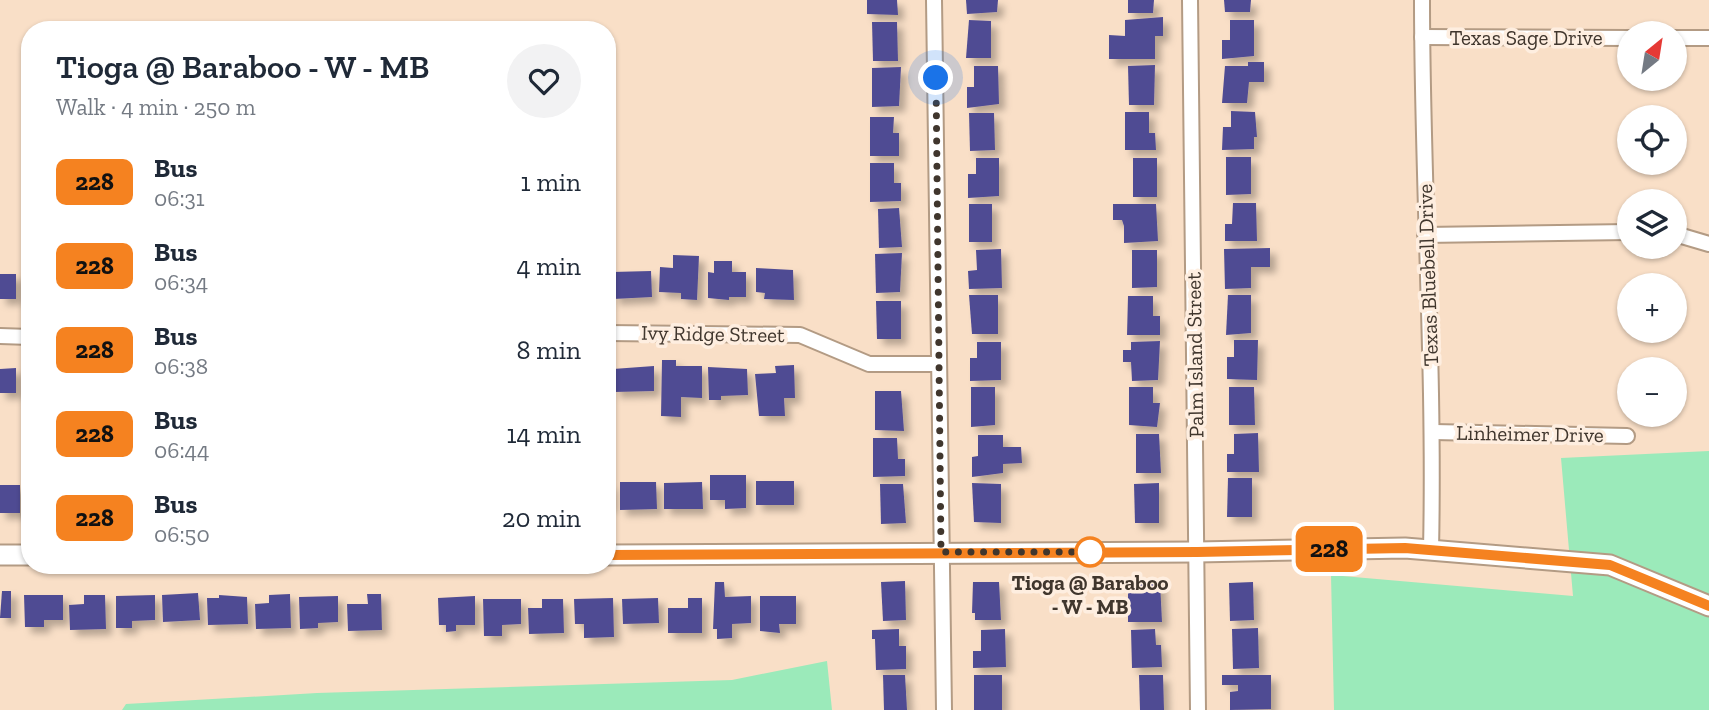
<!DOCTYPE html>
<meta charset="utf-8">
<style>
:root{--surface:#fff;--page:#f2f2f3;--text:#1f2937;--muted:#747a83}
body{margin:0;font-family:"Zilla Slab",serif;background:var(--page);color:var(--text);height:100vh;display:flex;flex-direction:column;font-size:26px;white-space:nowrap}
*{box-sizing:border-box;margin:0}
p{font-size:23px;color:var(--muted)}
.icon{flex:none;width:38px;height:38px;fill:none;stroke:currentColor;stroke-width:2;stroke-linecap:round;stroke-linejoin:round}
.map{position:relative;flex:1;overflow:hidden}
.side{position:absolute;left:21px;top:21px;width:595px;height:553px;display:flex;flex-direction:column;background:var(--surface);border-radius:28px;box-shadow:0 2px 5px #0004}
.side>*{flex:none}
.badge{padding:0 14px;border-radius:10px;font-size:24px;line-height:46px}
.needle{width:46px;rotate:30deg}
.controls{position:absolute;left:1617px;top:21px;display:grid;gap:14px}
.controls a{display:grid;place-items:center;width:70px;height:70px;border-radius:50%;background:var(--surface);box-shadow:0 2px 5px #0004;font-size:35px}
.you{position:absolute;width:35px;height:35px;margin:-18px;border:5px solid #fff;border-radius:50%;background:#1a73e8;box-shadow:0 0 0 10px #1a73e833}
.map>.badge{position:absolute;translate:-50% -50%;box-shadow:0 0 0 4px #fff}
.round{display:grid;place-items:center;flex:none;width:74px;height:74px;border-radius:37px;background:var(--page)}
.headline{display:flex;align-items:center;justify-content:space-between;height:119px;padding:0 35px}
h1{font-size:33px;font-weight:600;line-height:52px}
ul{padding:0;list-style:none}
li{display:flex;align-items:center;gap:21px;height:84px;padding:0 35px}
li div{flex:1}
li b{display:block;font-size:26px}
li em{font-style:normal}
li .badge{min-width:77px;font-weight:700;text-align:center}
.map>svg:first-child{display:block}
.green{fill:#9beaba}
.building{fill:#504b93;filter:url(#shadow)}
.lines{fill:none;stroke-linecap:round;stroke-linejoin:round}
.street-casing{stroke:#b39b84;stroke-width:18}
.secondary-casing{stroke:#b39b84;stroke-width:23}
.street{stroke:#fff;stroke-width:14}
.secondary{stroke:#fff;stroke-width:19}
.line-casing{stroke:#fff;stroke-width:16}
.line{stroke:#f58220;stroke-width:10}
.walk{stroke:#40362d;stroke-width:7;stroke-dasharray:0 12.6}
.stop-dot{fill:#fff;stroke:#f58220;stroke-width:3.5}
.labels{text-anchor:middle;stroke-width:7;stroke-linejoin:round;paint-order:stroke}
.street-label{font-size:21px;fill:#40362d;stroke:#feeee0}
.stop-label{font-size:21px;font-weight:bold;fill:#40362d;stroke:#feeee0}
</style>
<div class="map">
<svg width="1709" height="710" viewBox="0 0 1709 710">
<defs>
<filter id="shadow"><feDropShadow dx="6" dy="6" stdDeviation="3.5" flood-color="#0004"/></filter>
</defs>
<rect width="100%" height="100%" fill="#f9dfc7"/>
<g class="green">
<path d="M1709,451V710H1334L1331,575L1573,596L1561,458Z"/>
<path d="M827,661L832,710H122L126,704L317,693L732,680Z"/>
</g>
<g class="building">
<path d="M867,0H897L898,15L867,14Z"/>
<path d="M966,0H998L997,12L967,14Z"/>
<path d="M1128,0H1154L1153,13H1128Z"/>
<path d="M1224,0H1251L1250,12H1225Z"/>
<path d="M1163,17V36H1155V59H1109V35L1125,36V20Z"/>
<path d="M969,20L991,21V58H966Z"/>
<path d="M1230,20H1254V56L1222,59V40H1230Z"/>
<path d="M872,22H897L898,61H873Z"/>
<path d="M1248,62H1264V82H1249L1247,103H1222L1225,66H1248Z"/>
<path d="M1155,65L1154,105H1129L1128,66Z"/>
<path d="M974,66H998L999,104L967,108V87H974Z"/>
<path d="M901,67L899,106L872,107V68Z"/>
<path d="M1231,111L1255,112L1257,137H1254V149L1222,150L1223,127H1231Z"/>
<path d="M1125,112H1149V133H1155L1156,150H1125Z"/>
<path d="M969,113H994L995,150L970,151Z"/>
<path d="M870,117H894L893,133H899V156H870Z"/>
<path d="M1226,157H1251V194L1226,195Z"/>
<path d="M976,158H999V196L968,198V174H976Z"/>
<rect x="1133" y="158" width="24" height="39"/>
<path d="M870,163H894V183H901V201L870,202Z"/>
<path d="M1233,203H1256L1257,241H1225V224H1232Z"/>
<rect x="969" y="204" width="23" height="38"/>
<path d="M1113,204H1156L1158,241L1124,243V226L1122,220H1113Z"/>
<path d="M899,208L902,247L879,248L878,209Z"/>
<path d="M1270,248V267H1251V288L1225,289L1224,249Z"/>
<path d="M1001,249L1002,288L969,289L968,271L977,270L976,250Z"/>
<path d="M1132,250H1157V287L1132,288Z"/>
<path d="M902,253L900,292L876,293L875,254Z"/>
<path d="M673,255L699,256L697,300L681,299V293L659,292L660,267L673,268Z"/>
<path d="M714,261H732V272H746V297H729V300L708,298V272L714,273Z"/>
<path d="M756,268L793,270L794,300L764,299L765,293L756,292Z"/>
<path d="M651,271L652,297L613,299L612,272Z"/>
<path d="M21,272H30V296L21,295Z"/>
<rect x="0" y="274" width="16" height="25"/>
<path d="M969,295H998V334H972Z"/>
<path d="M1228,295H1251V333L1226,335Z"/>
<path d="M1128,296H1153V316H1160V335H1127Z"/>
<path d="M876,301H901V339H877Z"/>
<path d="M1234,340H1258L1257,380L1227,379V357H1234Z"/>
<path d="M1160,341L1158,380L1132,381L1131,362H1123V350H1131V342Z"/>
<path d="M977,342H1001V380L970,381V358H977Z"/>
<path d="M662,360H676V366H702V398L681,397V417L661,416Z"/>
<path d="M794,365L795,398H784L785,416H759L755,374L776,373L775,366Z"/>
<path d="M654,366V391L614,392L613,369Z"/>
<path d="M708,367L747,369L748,395L721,396V400H709Z"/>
<path d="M16,368V393H0V369Z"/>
<path d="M30,376V402L22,403V377Z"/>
<path d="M971,387H995V425L971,427Z"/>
<path d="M1129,387H1153V403H1160L1157,427L1129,425Z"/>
<path d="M1229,387H1254L1255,425H1229Z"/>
<path d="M875,391H901L904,431L875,430Z"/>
<path d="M1258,433L1259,472H1227V454H1234V434Z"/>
<path d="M1136,434H1159L1161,473H1136Z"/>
<path d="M978,435H1003V447H1021L1022,463L1003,464V473L972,477V457L978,456Z"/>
<path d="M873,438H897L898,459H905V476L873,477Z"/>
<path d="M710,475H746V508L725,509V500H710Z"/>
<path d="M1228,478H1252V517H1227Z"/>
<rect x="756" y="481" width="38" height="24"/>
<path d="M620,482H656L657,509L620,510Z"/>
<path d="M702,482L703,509H664V483Z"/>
<path d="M972,483L1001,484V523L974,522Z"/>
<path d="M1159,483V523H1135L1134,484Z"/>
<rect x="607" y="484" width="4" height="23"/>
<path d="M880,484H903L906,523L881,524Z"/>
<rect x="0" y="485" width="20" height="28"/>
<path d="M905,581L906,620L883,621L881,582Z"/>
<path d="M715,582H724L725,597L751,596V623L732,624V638L717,639V629H713Z"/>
<path d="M973,582H999L1001,620H975V613H972Z"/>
<path d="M1128,582H1160L1162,622H1128Z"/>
<path d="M1253,582L1254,620L1230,621L1229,583Z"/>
<path d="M2,591H11V618H0Z"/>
<path d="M198,593L200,620L163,622L162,595Z"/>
<path d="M290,594L291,628L256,629L255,604L269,603V595Z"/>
<path d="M367,594H381L382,630L348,631L347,604H368Z"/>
<path d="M24,595H63V620H44V627H25Z"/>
<path d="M84,595H105L106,629L70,630L69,605L84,604Z"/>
<path d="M155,595V620L132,621V628H116V596Z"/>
<path d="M219,595L247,597L248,624L208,625L207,598H219Z"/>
<path d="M338,596V622L318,623V628L300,629L299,597Z"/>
<path d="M475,596V625H456V631L446,632V625H439L438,598Z"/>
<path d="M760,596H796V624H779L780,633L760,631Z"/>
<path d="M613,598L614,637L584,638V624H575L574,599Z"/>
<path d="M658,598L659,623L623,624L622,599Z"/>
<path d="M688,598H702V633H668V608H688Z"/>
<path d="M483,599H521V624L502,625V636H484Z"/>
<path d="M542,599H563L564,633L529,634L528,608H542Z"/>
<path d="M1258,628L1259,668L1233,669L1232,629Z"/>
<path d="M899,629V646H906V669L876,670L875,639H872V630Z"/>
<path d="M1005,629L1006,667L973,668V651H981V630Z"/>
<path d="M1155,629L1156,645H1161L1162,667L1132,668L1131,630Z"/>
<path d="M883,675H905L907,710H884Z"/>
<rect x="974" y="675" width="28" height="35"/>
<path d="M1139,675H1163L1164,710H1140Z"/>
<path d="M1222,675H1271V709L1230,710V692L1238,691V685H1222Z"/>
</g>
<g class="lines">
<g class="street-casing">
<g id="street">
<path d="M934,0L944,710"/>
<path d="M1190,0L1198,710"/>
<path d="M1422,0C1422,183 1435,366 1431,550"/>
<path d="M1422,37L1629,38"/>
<path d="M1675,38H1709"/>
<path d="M1675,234L1709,244"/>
<path d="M1425,235L1629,232"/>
<path d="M607,333L800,335L869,364H939"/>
<path d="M0,336L30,337"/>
<path d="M1434,432L1627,436"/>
</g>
</g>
<g class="secondary-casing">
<g id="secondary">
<path d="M0,555H30"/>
<path d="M607,555L1197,552L1405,548L1610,565L1709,606"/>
</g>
</g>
<use href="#street" class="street"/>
<use href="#secondary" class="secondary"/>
</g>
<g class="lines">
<g class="line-casing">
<path id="line" d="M607,555L1197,552L1405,548L1610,565L1709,606"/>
</g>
<use href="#line" class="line"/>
<path class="walk" d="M936,78L941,552H1097H1090"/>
</g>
<circle class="stop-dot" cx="1090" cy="552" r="14"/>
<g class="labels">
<g class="street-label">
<text x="1526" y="45">Texas Sage Drive</text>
<text transform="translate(1428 275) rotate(-92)" y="7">Texas Bluebell Drive</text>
<text transform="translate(713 334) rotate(1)" y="7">Ivy Ridge Street</text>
<text transform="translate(1195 355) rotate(-91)" y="7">Palm Island Street</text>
<text transform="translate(1530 434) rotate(1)" y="7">Linheimer Drive</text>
</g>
<g class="stop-label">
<text x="1090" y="590">Tioga @ Baraboo<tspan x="1090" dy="24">- W - MB</tspan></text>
</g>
</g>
</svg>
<div class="controls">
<a><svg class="needle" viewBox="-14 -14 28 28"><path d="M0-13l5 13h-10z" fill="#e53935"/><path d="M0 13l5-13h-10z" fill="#747a83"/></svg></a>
<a><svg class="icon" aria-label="locate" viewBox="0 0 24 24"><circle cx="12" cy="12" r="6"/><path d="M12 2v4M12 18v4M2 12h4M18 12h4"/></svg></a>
<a><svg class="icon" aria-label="layers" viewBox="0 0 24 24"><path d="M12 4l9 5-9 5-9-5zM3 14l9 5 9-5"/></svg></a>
<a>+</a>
<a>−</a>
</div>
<div class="you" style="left:936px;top:78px"></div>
<b class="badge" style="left:1329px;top:549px;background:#f58220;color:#111">228</b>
<section class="side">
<div class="headline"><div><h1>Tioga @ Baraboo - W - MB</h1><p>Walk · 4 min · 250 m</p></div><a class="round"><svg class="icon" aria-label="heart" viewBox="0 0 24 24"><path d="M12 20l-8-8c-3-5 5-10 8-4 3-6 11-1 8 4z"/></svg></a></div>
<ul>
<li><span class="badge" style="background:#f58220;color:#111">228</span><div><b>Bus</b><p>06:31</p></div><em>1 min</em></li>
<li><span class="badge" style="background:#f58220;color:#111">228</span><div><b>Bus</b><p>06:34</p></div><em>4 min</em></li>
<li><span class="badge" style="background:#f58220;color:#111">228</span><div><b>Bus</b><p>06:38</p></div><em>8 min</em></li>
<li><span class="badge" style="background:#f58220;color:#111">228</span><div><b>Bus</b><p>06:44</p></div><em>14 min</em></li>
<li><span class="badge" style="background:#f58220;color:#111">228</span><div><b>Bus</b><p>06:50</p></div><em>20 min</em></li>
</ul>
</section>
</div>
